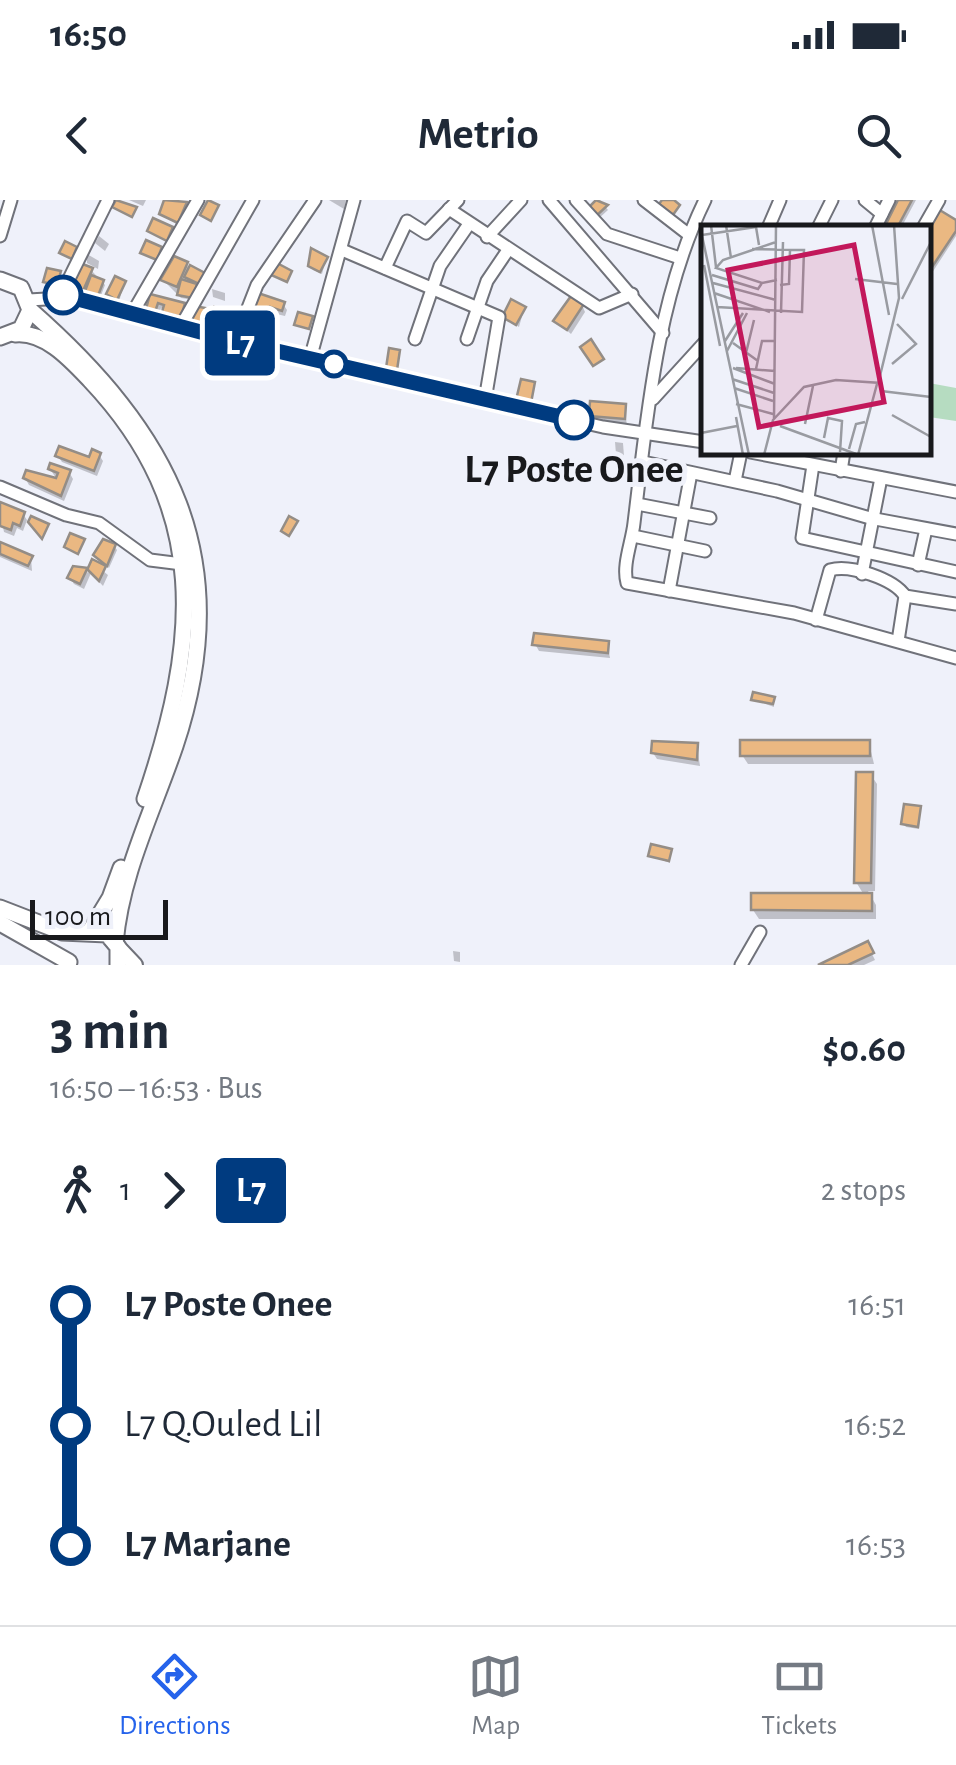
<!DOCTYPE html>
<meta charset="utf-8">
<style>
:root{--surface:#fff;--page:#f2f2f3;--text:#1f2937;--muted:#747a83;--line:#e0e1e3;--accent:#2563eb}
body{margin:0;font-family:"Alegreya Sans",sans-serif;background:var(--page);color:var(--text);height:100vh;display:flex;flex-direction:column;font-size:38px;white-space:nowrap}
*{box-sizing:border-box;margin:0}
p{font-size:32px;color:var(--muted)}
.icon{flex:none;width:55px;height:55px;fill:none;stroke:currentColor;stroke-width:2;stroke-linecap:round;stroke-linejoin:round}
.map{position:relative;height:765px;overflow:hidden}
.sheet{display:flex;flex-direction:column;background:var(--surface);flex:1}
.sheet>*{flex:none}
.badge{padding:0 20px;border-radius:8px;font-size:35px;line-height:65px}
.scale{position:absolute;left:30px;bottom:25px;width:138px;box-sizing:border-box;padding-left:10px;border:5px solid #18191c;border-top:0;font-size:28px;line-height:35px;white-space:nowrap;color:#18191c;-webkit-text-stroke:8px #eff1fa;paint-order:stroke}
.map>.badge{position:absolute;translate:-50% -50%;box-shadow:0 0 0 5px #fff}
.legs{display:flex;align-items:center;gap:15px;height:110px;padding:0 50px;font-size:32px}
.legs p{margin-inline-start:auto}
.head{display:flex;align-items:center;justify-content:space-between;height:170px;padding:0 50px}
h1{font-size:55px;font-weight:600;line-height:75px}
ul{padding:0 50px;list-style:none}
li{display:flex;align-items:center;gap:35px;height:120px;font-size:38px}
li i{display:grid;place-items:center;width:15px;height:100%;margin:0 12px;background:currentColor}
li i::after{content:'';width:25px;height:25px;margin:-12px;border:8px solid;border-radius:50%;background:var(--surface)}
li p{margin-inline-start:auto}
li:first-child i{background:linear-gradient(#0000 50%,currentColor 0)}
li:last-child i{background:linear-gradient(currentColor 50%,#0000 0)}
.status{display:flex;justify-content:space-between;align-items:center;height:70px;padding:0 50px;background:var(--surface);direction:ltr}
.status svg{height:28px;fill:currentColor}
header{display:flex;justify-content:space-between;align-items:center;height:130px;padding:0 50px;background:var(--surface);font-size:45px;font-weight:600}
.tab-bar{display:flex;justify-content:space-around;align-items:center;height:140px;border-top:2px solid var(--line);background:var(--surface);font-size:28px;color:var(--muted)}
.tab-bar a{display:grid;justify-items:center;gap:5px}
.tab-bar .active{color:var(--accent)}
.map>svg:first-child{display:block}
.green{fill:#b6dcc1}
.shadow{fill:#0003}
.building{fill:#eab882;stroke:#948d86;stroke-width:2.5}
.lines{fill:none;stroke-linecap:round;stroke-linejoin:round}
.minor-casing{stroke:#70727a;stroke-width:15}
.major-casing{stroke:#70727a;stroke-width:18}
.highway-casing{stroke:#70727a;stroke-width:19}
.minor{stroke:#fff;stroke-width:11}
.major{stroke:#fff;stroke-width:14}
.highway{stroke:#fff;stroke-width:15}
.line-1-casing{stroke:#fff;stroke-width:22}
.line-1{stroke:#003b80;stroke-width:15}
.stop-1-dot{fill:#fff;stroke:#003b80;stroke-width:5}
.labels{text-anchor:middle;stroke-width:10;stroke-linejoin:round;paint-order:stroke}
.stop-label{font-size:40px;font-weight:bold;fill:#18191c;stroke:#eff1fa}
.inset-road{fill:none;stroke:#999ba1;stroke-width:2.5}
.view{fill:#c2185b;fill-opacity:0.15;stroke:#c2185b;stroke-width:5}
.inset-edge{fill:none;stroke:#18191c;stroke-width:5}
</style>
<div class="status"><b>16:50</b><svg viewBox="0 0 49 12"><path d="M0 12V9h3v3zM5 12V6h3v6zM10 12V3h3v9zM15 12V0h3v12zM26 1h20v11H26zM47 4h2v5h-2z"/></svg></div>
<header><svg class="icon" aria-label="back" viewBox="0 0 24 24"><path d="M15 5l-7 7 7 7"/></svg>Metrio<svg class="icon" aria-label="search" viewBox="0 0 24 24"><circle cx="10" cy="10" r="6"/><path d="M15 15l6 6"/></svg></header>
<div class="map">
<svg width="956" height="765" viewBox="0 0 956 765">
<rect width="100%" height="100%" fill="#eff1fa"/>
<path class="green" d="M929,183L956,188V221L929,217Z"/>
<g class="shadow">
<path d="M129,0H146L143,6Z"/>
<path d="M167,0L185,4L189,10L182,28L162,14Z"/>
<path d="M346,0L344,9L329,0Z"/>
<path d="M600,0L608,10L598,19L590,9Z"/>
<path d="M901,0H916L901,28H886Z"/>
<path d="M956,23V36L928,79V29Z"/>
<path d="M99,36L109,44L105,51L95,43Z"/>
<path d="M87,54L99,61L98,69L87,63Z"/>
<path d="M326,59L322,74L313,70L311,66Z"/>
<path d="M186,64L201,86L193,82L197,90L194,100L181,98L163,80Z"/>
<path d="M91,70L105,85L100,98L76,94L72,87Z"/>
<path d="M124,83L119,102L111,98L109,94Z"/>
<path d="M212,89L225,93V101L213,97Z"/>
<path d="M152,97L183,106L184,122L169,118L161,108L158,117L153,115L149,109Z"/>
<path d="M260,97L283,104L287,110L285,116L272,113L268,141L253,136L249,130Z"/>
<path d="M582,105L585,112L571,134L556,121Z"/>
<path d="M524,109L519,127L504,117Z"/>
<path d="M208,112L213,119L233,117L230,133L213,126L210,120L208,127L197,125L195,121Z"/>
<path d="M624,207L627,225L595,222L591,216Z"/>
<path d="M615,242L623,243L624,256L616,254Z"/>
<path d="M99,255L103,261L97,276L62,262L58,256L90,260Z"/>
<path d="M50,269L69,272L73,279L64,301L29,285L25,278L58,281Z"/>
<path d="M0,312L23,314L27,320L23,331L17,328L14,336L4,332Z"/>
<path d="M0,344L31,358L32,371L0,357Z"/>
<path d="M114,346L117,350L109,368L96,355Z"/>
<path d="M93,363L108,375L103,386L91,373L84,389L74,384L70,378L86,370L88,373Z"/>
<path d="M607,443L610,458L539,451L535,444Z"/>
<path d="M773,499L774,507L754,500Z"/>
<path d="M869,543L874,564H748L742,555Z"/>
<path d="M697,546L700,566L657,559L653,553Z"/>
<path d="M871,575L877,584L875,691H868L876,705V719H759L753,710L864,695L856,682Z"/>
<path d="M920,609L919,629L906,627L903,623Z"/>
<path d="M670,651V663L651,656Z"/>
<path d="M867,744L875,760L864,765H824Z"/>
<path d="M453,751L460,752V762L454,761Z"/>
</g>
<g class="building">
<path d="M116,0L137,7L132,17L112,7Z"/>
<path d="M164,0L187,2L178,23L159,14Z"/>
<path d="M208,0L219,5L211,21L200,15Z"/>
<path d="M596,0L608,5L595,17L587,9Z"/>
<path d="M662,0H674L680,5L673,15L659,4Z"/>
<path d="M898,0H912L897,28H884Z"/>
<path d="M938,9L956,20V31L928,73V28Z"/>
<path d="M153,18L173,27L167,41L147,31Z"/>
<path d="M146,40L162,47L157,60L140,53Z"/>
<path d="M65,41L77,47L72,59L59,53Z"/>
<path d="M311,48L328,57L320,72L308,66Z"/>
<path d="M174,56L188,62L177,87L160,80Z"/>
<path d="M80,63L93,68L82,93L69,87Z"/>
<path d="M277,63L292,71L287,82L271,75Z"/>
<path d="M190,65L205,73L199,84L184,77Z"/>
<path d="M47,68L61,71L57,85L43,82Z"/>
<path d="M91,75L104,80L98,96L85,91Z"/>
<path d="M115,76L126,81L117,100L106,94Z"/>
<path d="M181,79L197,84L193,98L177,95Z"/>
<path d="M258,93L285,102L282,111L270,107L265,136L247,130Z"/>
<path d="M150,94L185,103L181,117L162,112L164,105L158,103L155,112L146,109Z"/>
<path d="M571,96L584,104L567,130L553,121Z"/>
<path d="M511,99L526,107L516,125L502,117Z"/>
<path d="M195,106L210,109L206,125L192,122Z"/>
<path d="M214,107L234,115L229,130L208,123Z"/>
<path d="M298,112L313,116L309,129L294,125Z"/>
<path d="M591,139L604,159L593,166L580,147Z"/>
<path d="M389,148L400,150L397,170L386,168Z"/>
<path d="M521,179L535,182L531,203L516,200Z"/>
<path d="M590,201L626,204L625,219L589,216Z"/>
<path d="M59,246L89,257L92,249L101,253L94,271L55,256Z"/>
<path d="M50,263L71,270L61,296L23,278L26,270L56,278L58,273L48,269Z"/>
<path d="M0,302L25,312L20,326L13,323L11,330L0,326Z"/>
<path d="M31,316L49,324L42,339L28,322Z"/>
<path d="M289,316L298,321L289,336L281,331Z"/>
<path d="M70,333L85,339L78,354L64,347Z"/>
<path d="M103,339L116,344L107,366L93,355Z"/>
<path d="M0,342L33,356L28,366L0,354Z"/>
<path d="M92,359L106,366L99,381L87,369L80,384L67,378L73,366L88,368Z"/>
<path d="M534,433L609,441L608,453L532,445Z"/>
<path d="M753,492L775,497L773,504L751,500Z"/>
<rect x="740" y="540" width="130" height="16"/>
<path d="M652,541L698,543L697,560L651,553Z"/>
<path d="M856,572H873L871,683H854Z"/>
<path d="M904,604L921,606L918,627L901,624Z"/>
<path d="M651,644L672,649L669,661L648,656Z"/>
<path d="M751,693H872V711L751,710Z"/>
<path d="M868,741L874,753L848,765H818Z"/>
</g>
<g class="lines">
<g class="minor-casing">
<g id="minor">
<path d="M549,0L663,133"/>
<path d="M576,0L607,34L680,58"/>
<path d="M644,0L688,34"/>
<path d="M705,0C657,98 647,216 634,323C632,342 622,365 627,383L794,413L956,458"/>
<path d="M865,0L882,14"/>
<path d="M449,9L599,108L632,94"/>
<path d="M768,28L780,0"/>
<path d="M818,28L832,0"/>
<path d="M875,28L889,0"/>
<path d="M923,28L939,0"/>
<path d="M0,36L11,0"/>
<path d="M487,37L521,0"/>
<path d="M342,50L499,117L485,200"/>
<path d="M385,68L407,21L426,33L458,0"/>
<path d="M61,95L108,0"/>
<path d="M29,100L80,97L235,141L485,200L603,227L704,242"/>
<path d="M133,112L198,0"/>
<path d="M181,126L253,0"/>
<path d="M415,139L440,66L469,24"/>
<path d="M467,139L487,81L508,50"/>
<path d="M235,141L257,85L315,0"/>
<path d="M310,159L354,0"/>
<path d="M653,199L704,143"/>
<path d="M750,252L956,292"/>
<path d="M643,262L777,291L870,318L956,334"/>
<path d="M813,265L802,338L956,372"/>
<path d="M841,271L844,252"/>
<path d="M735,281L741,252"/>
<path d="M0,287L66,315L99,323L150,360L182,364"/>
<path d="M637,304L710,318"/>
<path d="M633,336L705,351"/>
<path d="M918,365L926,329"/>
<path d="M862,374L881,278"/>
<path d="M669,391L691,273"/>
<path d="M905,396L956,404"/>
<path d="M816,420L830,370C850,364 894,379 905,396L898,441"/>
<path d="M741,765L760,732"/>
</g>
</g>
<g class="major-casing">
<path id="major" d="M118,747L135,765"/>
</g>
<g class="highway-casing">
<g id="highway">
<path d="M0,80L21,88L30,110L21,129L0,137"/>
<path d="M30,110C170,233 238,358 175,546C153,611 121,674 115,743"/>
<path d="M15,134C45,131 71,160 90,180C213,310 198,443 145,599"/>
<path d="M0,708L62,732L107,734L118,747V765"/>
<path d="M0,723L69,762"/>
<path d="M90,731L110,698L121,668"/>
</g>
</g>
<use href="#minor" class="minor"/>
<use href="#major" class="major"/>
<use href="#highway" class="highway"/>
</g>
<g class="lines">
<g class="line-1-casing">
<path id="line-1" d="M63,95L234,141L574,220"/>
</g>
<use href="#line-1" class="line-1"/>
</g>
<g class="stop-1-dot">
<circle cx="63" cy="95" r="18"/>
<circle cx="334" cy="164" r="12"/>
<circle cx="574" cy="220" r="18"/>
</g>
<g class="labels">
<g class="stop-label">
<text x="574" y="282">L7 Poste Onee</text>
</g>
</g>
<g transform="translate(701 25)">
<rect width="230" height="230" fill="#eff1fa"/>
<path class="inset-road" d="M10,0L15,42M25,0L30,33M171,0L188,90M0,6L48,230M1,10L55,2L58,20M75,17L22,35L15,43L61,58L76,55M3,40L19,121M11,50L57,64L61,58M154,54L196,59M12,58L75,75M79,60L88,59L89,25M13,68L69,87M201,74L230,17M16,82L101,87L103,25L51,24M80,88L82,17M24,116L42,88M32,118L57,136M26,126L46,88M45,128L53,95M191,139L215,119L196,99M32,143L74,159M35,143L74,146M55,144L61,116H75M31,154L73,168M177,159L198,73L193,0M33,163L72,176M180,166L230,172M35,179L72,189M191,190L230,212M35,192L42,230M73,194L75,0M104,199L112,161M79,201L155,229M0,208L36,201M123,213L127,193L141,196L139,227M148,224L155,199L164,197M63,230L72,195L103,162L135,155L180,158L181,166M157,230L176,159"/>
<path class="view" d="M153,20L183,177L58,202L27,45Z"/>
<rect width="230" height="230" class="inset-edge"/>
</g>
</svg>
<div class="scale">100 m</div>
<b class="badge" style="left:240px;top:143px;background:#003b80;color:#fff">L7</b>
</div>
<section class="sheet">
<div class="head"><div><h1>3 min</h1><p>16:50 – 16:53 · Bus</p></div><b>$0.60</b></div>
<div class="legs"><svg class="icon" aria-label="walk" viewBox="0 0 24 24"><circle cx="13" cy="4" r="2"/><path d="M13 8l-2 6 4 7M11 14l-3 7M7 12l3-4h3l4 4"/></svg>1<svg class="icon" aria-label="forward" viewBox="0 0 24 24"><path d="M9 5l7 7-7 7"/></svg><b class="badge" style="background:#003b80;color:#fff">L7</b><p>2 stops</p></div>
<ul>
<li><i style="color:#003b80"></i><b>L7 Poste Onee</b><p>16:51</p></li>
<li><i style="color:#003b80"></i><span>L7 Q.Ouled Lil</span><p>16:52</p></li>
<li><i style="color:#003b80"></i><b>L7 Marjane</b><p>16:53</p></li>
</ul>
</section>
<nav class="tab-bar">
<a class="active"><svg class="icon" aria-label="directions" viewBox="0 0 24 24"><path d="M12 3l9 9-9 9-9-9zM9 14v-3h6M13 9l2 2-2 2"/></svg>Directions</a>
<a><svg class="icon" aria-label="map" viewBox="0 0 24 24"><path d="M3 6l6-2 6 2 6-2v14l-6 2-6-2-6 2zM9 4v14M15 6v14"/></svg>Map</a>
<a><svg class="icon" aria-label="tickets" viewBox="0 0 24 24"><path d="M3 7h18v10H3zM15 7v10"/></svg>Tickets</a>
</nav>
